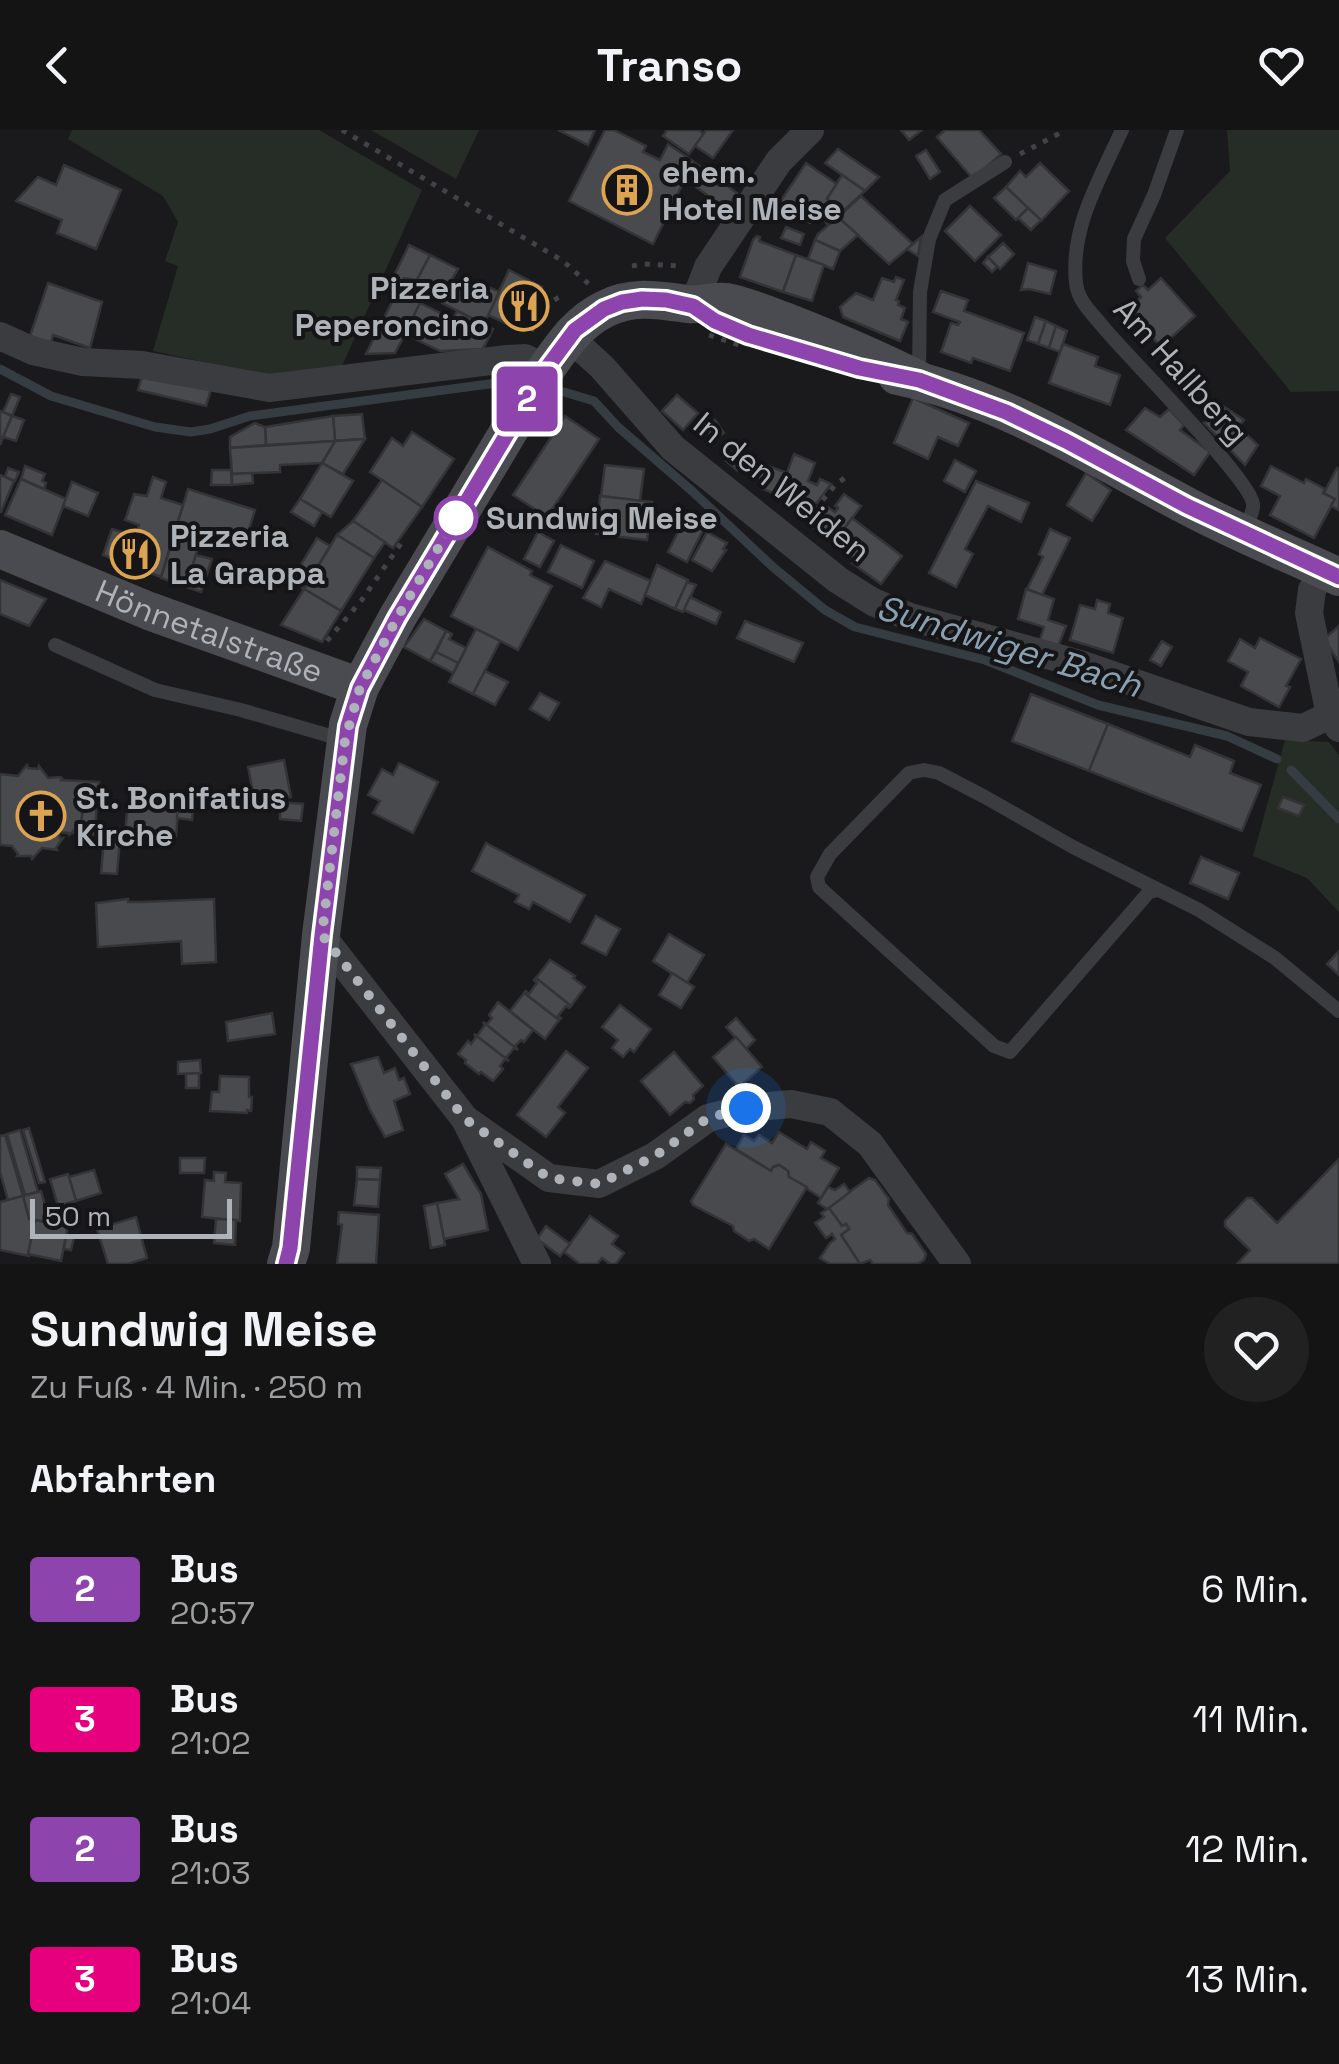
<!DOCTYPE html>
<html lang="de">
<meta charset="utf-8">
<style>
:root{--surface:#141415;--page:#212122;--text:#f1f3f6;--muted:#9d9ea0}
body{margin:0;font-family:"Space Grotesk",sans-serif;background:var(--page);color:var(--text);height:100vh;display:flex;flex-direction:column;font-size:38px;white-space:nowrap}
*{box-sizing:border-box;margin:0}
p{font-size:32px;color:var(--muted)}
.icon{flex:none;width:55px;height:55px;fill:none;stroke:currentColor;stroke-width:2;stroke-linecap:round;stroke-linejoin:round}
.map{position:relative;height:1134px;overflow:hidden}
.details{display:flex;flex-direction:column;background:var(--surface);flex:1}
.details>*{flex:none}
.badge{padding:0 20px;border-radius:8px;font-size:35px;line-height:65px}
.scale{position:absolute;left:30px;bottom:25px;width:202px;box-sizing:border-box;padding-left:10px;border:5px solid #aeb2b9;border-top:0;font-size:28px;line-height:35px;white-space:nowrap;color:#aeb2b9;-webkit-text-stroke:8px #151517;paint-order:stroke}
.you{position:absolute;width:50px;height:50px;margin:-25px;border:8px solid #fff;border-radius:50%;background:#1a73e8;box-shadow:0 0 0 15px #1a73e833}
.map>.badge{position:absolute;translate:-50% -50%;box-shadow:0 0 0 5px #fff}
h2{padding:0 30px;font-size:38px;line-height:90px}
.round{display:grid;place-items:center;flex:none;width:105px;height:105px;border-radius:52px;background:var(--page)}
.head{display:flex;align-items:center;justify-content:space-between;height:170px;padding:0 30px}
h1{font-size:48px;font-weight:600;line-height:75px}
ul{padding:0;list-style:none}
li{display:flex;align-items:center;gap:30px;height:130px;padding:0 30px}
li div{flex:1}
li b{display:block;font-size:38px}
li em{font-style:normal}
li .badge{min-width:110px;font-weight:700;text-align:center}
header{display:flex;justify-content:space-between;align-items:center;height:130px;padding:0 30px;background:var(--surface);font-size:45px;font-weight:600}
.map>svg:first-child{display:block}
.green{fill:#262d27}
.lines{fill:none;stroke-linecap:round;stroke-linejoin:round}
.stream{stroke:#353d43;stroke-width:9}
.building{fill:#494a4d;stroke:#343437;stroke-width:2.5}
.path{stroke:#414347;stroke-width:5;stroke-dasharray:5 8;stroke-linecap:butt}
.lane{stroke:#3b3c40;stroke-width:14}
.street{stroke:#3b3c40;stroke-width:28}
.secondary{stroke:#494b50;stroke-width:38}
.line-casing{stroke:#fff;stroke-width:22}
.line{stroke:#8e44ad;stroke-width:15}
.walk{stroke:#aeb2b9;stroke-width:10;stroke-dasharray:0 18}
.stop-dot{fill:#fff;stroke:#8e44ad;stroke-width:5}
.labels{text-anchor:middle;stroke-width:8;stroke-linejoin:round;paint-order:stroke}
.poi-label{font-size:32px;font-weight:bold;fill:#aeb2b9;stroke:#151517;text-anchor:start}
.street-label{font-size:32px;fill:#aeb2b9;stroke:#151517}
.stop-label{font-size:32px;font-weight:bold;fill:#aeb2b9;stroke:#151517;text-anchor:start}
.water-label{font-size:35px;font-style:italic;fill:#8aa0b0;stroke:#151517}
</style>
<header><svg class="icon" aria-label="back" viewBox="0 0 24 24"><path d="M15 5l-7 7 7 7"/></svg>Transo<svg class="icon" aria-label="heart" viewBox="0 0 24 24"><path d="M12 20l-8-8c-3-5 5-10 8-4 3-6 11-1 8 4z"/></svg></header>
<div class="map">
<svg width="1339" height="1134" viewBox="0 0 1339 1134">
<rect width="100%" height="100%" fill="#1a1a1c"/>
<g class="green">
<path d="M72,0H319L422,60L341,238L269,246L153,221L178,136L165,131L178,92L163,66L68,9Z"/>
<path d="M371,0H479L456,49Z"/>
<path d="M1227,0H1339V261L1291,262L1165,108L1230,41Z"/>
<path d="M1285,610L1329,612L1339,625V782L1307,748L1253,726Z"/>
</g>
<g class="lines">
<g class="stream">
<path d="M0,239L51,266L155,297L191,302L210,299L250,286L504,252"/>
<path d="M564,262L594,271L618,297L692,361L773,437L825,480L855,497L985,530L1098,575L1227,606L1277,629"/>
<path d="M1291,640L1339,689"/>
</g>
</g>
<g class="building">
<path d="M558,0H595L588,15Z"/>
<path d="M605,0H614L646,16L643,22L660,30L668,14L687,27L676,42L685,49L653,114L569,71Z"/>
<path d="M667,0H699L704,4L689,24L663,6Z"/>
<path d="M706,0H733L713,28L695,16Z"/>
<path d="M901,0H922L909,10Z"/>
<path d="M945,0H979L1001,24L973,49L937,7Z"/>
<path d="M838,19L879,47L865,61L825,33Z"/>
<path d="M926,20L940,42L930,49L916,26Z"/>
<path d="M687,27L737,63L726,79L676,42Z"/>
<path d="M806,33L837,54L827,69L830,71L821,85L817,82L810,93L780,72Z"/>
<path d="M1040,33L1069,61L1041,91L1006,57L1020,41L1026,47Z"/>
<path d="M64,35L121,60L96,119L57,103L62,90L16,71L38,47L56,55Z"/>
<path d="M842,45L865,61L828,95L821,85L830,71L827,69Z"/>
<path d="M1006,57L1028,78L1016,90L994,68Z"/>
<path d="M861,66L913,114L889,134L838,87Z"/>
<path d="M970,76L1001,105L975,131L945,101Z"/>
<path d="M1028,78L1041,90L1031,100L1018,88Z"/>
<path d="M838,87L858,105L840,121L815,110L818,104Z"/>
<path d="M786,97L804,104L800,115L781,108Z"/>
<path d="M757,106L760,107L759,111L796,125L783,162L740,147L753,110Z"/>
<path d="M921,107L918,126L907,119Z"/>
<path d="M815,110L840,121L833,139L808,129Z"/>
<path d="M1003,113L1014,124L1000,139L988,127Z"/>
<path d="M409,115L430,125L417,150L404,148L401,154L392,150Z"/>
<path d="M430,125L458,139L444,163L417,150Z"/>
<path d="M796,125L824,135L812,171L783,162Z"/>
<path d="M988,127L997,137L992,142L983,133Z"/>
<path d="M1028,133L1056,141L1050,164L1029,159L1021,160Z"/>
<path d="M509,140L542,157L522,201L488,185Z"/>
<path d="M896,147L904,150L896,170L899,171L898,175L905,178L901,189L908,192L900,211L843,187L840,177L856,163L873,170L882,148L894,152Z"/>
<path d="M1161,148L1195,186L1161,217L1150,205L1146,209L1135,195L1138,192L1127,180L1141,167L1136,161L1143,155L1148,160Z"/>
<path d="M450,152L482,167L487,156L499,162L484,194L440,172Z"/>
<path d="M48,153L102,172L90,218L53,205L51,213L30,206Z"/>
<path d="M401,154L424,165L405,204L395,223L366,224Z"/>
<path d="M941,161L968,170L964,181L1024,203L1010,241L973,228L971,233L941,222L951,193L958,195L960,192L933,182Z"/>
<path d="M420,173L453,189L457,181L493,199L485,215L482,219L440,221L405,204Z"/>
<path d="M1035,187L1046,191L1038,214L1027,210Z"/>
<path d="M1046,191L1056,196L1049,218L1038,214Z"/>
<path d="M1056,196L1067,201L1060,222L1049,218Z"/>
<path d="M1063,214L1098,227L1095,236L1120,245L1110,275L1049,253Z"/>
<path d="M143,243L212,256L206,276L138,260Z"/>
<path d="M11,264L20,267L12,286L3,282Z"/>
<path d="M677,265L698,283L683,300L662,281Z"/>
<path d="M913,268L969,293L958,316L938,307L928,329L894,313Z"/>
<path d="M1223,276L1244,290L1238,297L1258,315L1245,335L1204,293L1214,289Z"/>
<path d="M1145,278L1160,287L1169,279L1184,295L1180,300L1210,322L1194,345L1126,300Z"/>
<path d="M0,281L12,286L0,315Z"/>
<path d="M362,284L365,309L335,311L333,286Z"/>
<path d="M12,286L24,290L16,311L3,307Z"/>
<path d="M333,286L335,311L266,315L265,297Z"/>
<path d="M565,286L599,309L547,387L513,365Z"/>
<path d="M715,290L724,303L713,310L705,296Z"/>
<path d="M255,293L265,297L266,315L230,318V307Z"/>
<path d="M412,302L454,329L422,377L370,342L392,308L403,316Z"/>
<path d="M365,309L343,344L322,333L335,311Z"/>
<path d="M335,311L322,333L280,335V342L232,344L230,318Z"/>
<path d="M736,318L749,327L738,341L726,331Z"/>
<path d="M794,324L815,333L808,351L817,355L820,349L831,354L817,373H813L807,385L794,381L797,373L763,359L767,351L753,345L758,332L787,343Z"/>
<path d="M955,330L976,341L965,362L944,351Z"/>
<path d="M322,333L353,351L331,387L300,369Z"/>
<path d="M605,335L644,339L640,371L601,366Z"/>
<path d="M25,336L45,344L42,351L46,353L44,359L21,349Z"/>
<path d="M1271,336L1304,353L1306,349L1325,359L1323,363L1335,369L1314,408L1270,385L1280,366L1261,356Z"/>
<path d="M8,338L19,342L15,351L5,347Z"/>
<path d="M1337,338L1339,339V380L1331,376L1335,369L1324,363Z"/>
<path d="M212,340H231L232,355H211Z"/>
<path d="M252,343L253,353L232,355V344Z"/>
<path d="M1086,343L1111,360L1092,391L1067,375Z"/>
<path d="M0,345L14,351L1,382H0Z"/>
<path d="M153,347L166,352L161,368L183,375L161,447L127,434L139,395L125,390L134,364L147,366Z"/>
<path d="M21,349L66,369L52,405L5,385Z"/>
<path d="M382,350L422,377L393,418L353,391Z"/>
<path d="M976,351L1029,373L1021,392L988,376L965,419L973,424L956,457L929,443Z"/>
<path d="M72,352L98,363L88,386L63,376Z"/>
<path d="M188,359L255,380L243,419L202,405L186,457L161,448Z"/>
<path d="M844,364L861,376L834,413L809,395L823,374L835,382L838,378L835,376Z"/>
<path d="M600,366L652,372L647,410L596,404Z"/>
<path d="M300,369L322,382L314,396L291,382Z"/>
<path d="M688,382L707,392L687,432L668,422Z"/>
<path d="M852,388L902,426L881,454L852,433L855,429L834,413Z"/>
<path d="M353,391L385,412L374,428L337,405Z"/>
<path d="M112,399L136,406L127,434L103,425Z"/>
<path d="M1050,399L1070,408L1042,465L1027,459L1043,427L1039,424Z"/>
<path d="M538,402L554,411L540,437L524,429Z"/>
<path d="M707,402L727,413L723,419L726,420L712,441L692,430Z"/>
<path d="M337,405L374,428L341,481L304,459Z"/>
<path d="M317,408L330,416L304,459L291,451Z"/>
<path d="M561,415L594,431L582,458L548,442Z"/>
<path d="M488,417L532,441L530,445L552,456L518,520L451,486Z"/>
<path d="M196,425L212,429L201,462L186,457Z"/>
<path d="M605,431L651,451L641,474L609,459L601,477L583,468Z"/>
<path d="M657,435L688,450L675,479L645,465Z"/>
<path d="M0,450L46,469L29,496L0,484Z"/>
<path d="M687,452L696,455L683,482L675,479Z"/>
<path d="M304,459L341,481L322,512L281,495Z"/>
<path d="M1026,459L1054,469L1048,490L1066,496L1057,519L1039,513L1044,497L1018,489Z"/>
<path d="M690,467L721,482L716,494L684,480Z"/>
<path d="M1097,470L1110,474L1108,483L1123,488L1113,523L1070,510L1080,475L1095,479Z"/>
<path d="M424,489L446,501L430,531L404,517Z"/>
<path d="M745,491L803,513L794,532L737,508Z"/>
<path d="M1339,496V532L1324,509Z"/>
<path d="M476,499L500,511L473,564L449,552Z"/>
<path d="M446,501L452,504L449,509L466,518L458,533L436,522Z"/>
<path d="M1260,508L1301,529L1286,556L1290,557L1279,577L1241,556L1248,542L1228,531L1240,509L1255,518Z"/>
<path d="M1162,511L1172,517L1161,536L1150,530Z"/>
<path d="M436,522L458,533L453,543L430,531Z"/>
<path d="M485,541L508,552L495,575L473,564Z"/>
<path d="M540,563L559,573L549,590L530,579Z"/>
<path d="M1031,564L1108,594L1089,641L1012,611Z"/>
<path d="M1108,594L1190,627L1195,615L1234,631L1230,643L1261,655L1242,701L1089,641Z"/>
<path d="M284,630L291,667L255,673L248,637Z"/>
<path d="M399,633L438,652L413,703L373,683L380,671L368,665L382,639L393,645Z"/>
<path d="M27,635L28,638L38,639L39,636L48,648L60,647L62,648L61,650L99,652L98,671L76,670L85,680L82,681V696L80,695L69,705L68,703L58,702L60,708H63L56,718L57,720L42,718L32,729L31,726H17L18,724L12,716L0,715V644L18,646Z"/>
<path d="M129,664L179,668L176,706L125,702Z"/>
<path d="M178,664L195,665L192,690L177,688Z"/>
<path d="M1283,667L1304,675L1299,686L1278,678Z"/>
<path d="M76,670L97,671L95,705L72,703L84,693L81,692L84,676L81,677Z"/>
<path d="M280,672L303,674L301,691L280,689Z"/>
<path d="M105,697L121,698L117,744L101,743Z"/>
<path d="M139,703L155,705L154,715L139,714Z"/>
<path d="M486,713L585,765L570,792L533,772L529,779L515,772L519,765L472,741Z"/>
<path d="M1201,727L1239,743L1228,769L1190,753Z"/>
<path d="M128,769V772H141L214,769L216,832L182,834L181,811L98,817L96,773Z"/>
<path d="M596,786L620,799L606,825L582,813Z"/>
<path d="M669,804L704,825L687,853L653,831Z"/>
<path d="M1339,821V845L1327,834Z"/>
<path d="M550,830L575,846L573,848L585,857L571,876L536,848Z"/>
<path d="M672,843L694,857L681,878L659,865Z"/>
<path d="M536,848L571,876L569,878L566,876L558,886L561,888L559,890L524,863L526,861L529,864L537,853L534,850Z"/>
<path d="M524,863L559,890L545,909L510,881Z"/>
<path d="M498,872L533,900L524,912L521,910L515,916L518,920L483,892L486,895L492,888L489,885Z"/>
<path d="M620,875L651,899L634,922L630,919L623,927L612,918L618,910L602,897Z"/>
<path d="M272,883L275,904L228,911L226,892Z"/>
<path d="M736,888L755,910L746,919L726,897Z"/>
<path d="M483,892L518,920L514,918L506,928L509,931L474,904L477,906L485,895Z"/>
<path d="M474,904L509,931L505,929L500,936L503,939L493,951L481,942L479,944L465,933L466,930L458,924L468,911L471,914L476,907Z"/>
<path d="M736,907L762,937L739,957L713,927Z"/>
<path d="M566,921L588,938L558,977L565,983L546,1007L517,985Z"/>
<path d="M674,922L703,956L693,965L694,969L690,973L685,972L670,985L641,951Z"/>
<path d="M378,927L384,943L395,938L399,950L404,948L410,964L394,971L403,1000L385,1007L370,980L351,934Z"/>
<path d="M200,930L201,943L178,944V932Z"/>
<path d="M199,943V958H186V944Z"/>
<path d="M220,946L249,947V967H252L251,981L247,980V983L210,981L212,962H219Z"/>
<path d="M29,998L45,1052L39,1053L23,1000Z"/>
<path d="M20,1000L38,1062L25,1065L7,1004Z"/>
<path d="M779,1002L807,1019L811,1012L825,1021L821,1028L839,1038L821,1068L789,1047L788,1041L779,1035L773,1037L771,1041L736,1019L744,1005L754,1011L759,1005L772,1013Z"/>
<path d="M5,1005L23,1066L8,1070L0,1042V1006Z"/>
<path d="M726,1014L771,1041L773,1037L779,1035L788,1041L789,1047L807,1057L769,1119L754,1109L749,1111L734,1101L733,1096L693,1075L691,1071Z"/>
<path d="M180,1028H205L204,1043H180Z"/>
<path d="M1339,1029V1134H1237L1250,1120L1225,1096V1091L1247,1068H1252L1277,1093Z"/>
<path d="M463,1034L481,1064L488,1100L444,1109L437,1073L459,1069L445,1044Z"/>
<path d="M357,1037L381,1038L380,1050L357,1049Z"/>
<path d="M94,1040L101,1063L76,1071L69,1047Z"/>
<path d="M214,1042L226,1043L225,1052L241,1053L240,1091L202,1087L205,1050L214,1051Z"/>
<path d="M68,1044L76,1071L58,1076L50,1049Z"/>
<path d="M869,1048L875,1050L889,1069L888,1075L907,1103L912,1104L926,1124L924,1130L918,1134H873L870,1130L860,1134L841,1105L849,1099L846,1094L842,1096L828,1077Z"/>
<path d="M357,1049L380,1050L378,1077L354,1075Z"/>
<path d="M844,1054L850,1062L829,1078L827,1079L818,1073L828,1057L835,1060Z"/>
<path d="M41,1061L50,1093L29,1089L23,1066Z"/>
<path d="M23,1066L29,1089L35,1090L29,1126L0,1120V1072Z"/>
<path d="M437,1073L445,1115L431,1118L424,1076Z"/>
<path d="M829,1078L842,1096L846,1094L849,1099L841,1105L860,1134H830L820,1128L830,1113L835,1109L832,1104L826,1108L815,1093L824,1087L821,1083Z"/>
<path d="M339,1082L379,1085L376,1134H337L342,1095L338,1094Z"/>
<path d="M590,1086L618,1106L612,1114L624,1123L616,1134H610L602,1128L597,1134H580L564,1122Z"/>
<path d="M136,1087L147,1128L128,1134H108L97,1099Z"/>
<path d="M216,1089L236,1090L235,1115L214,1113Z"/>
<path d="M35,1090L68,1096L61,1131L28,1124Z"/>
<path d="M546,1096L570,1114L560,1126L537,1109Z"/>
<path d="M66,1106L74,1108L71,1120L64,1119Z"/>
</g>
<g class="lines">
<g class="path">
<path d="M342,0L563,131L590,155"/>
<path d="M1020,24L1066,0"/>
<path d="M632,136L643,134L681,136"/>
<path d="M531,201C538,188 548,170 563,166"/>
<path d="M709,205L745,217L747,211"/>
<path d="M806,390L836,354L849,345"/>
<path d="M327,511L361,471L402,412"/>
</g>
<g class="lane">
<path d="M1122,0C1100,49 1070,97 1076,153C1078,172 1093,184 1104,198C1128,227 1251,350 1253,374C1254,383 1246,394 1242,402"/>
<path d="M1139,149L1133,131L1134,109L1154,65L1177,0"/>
<path d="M919,244L920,162L929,109L945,70L1005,32"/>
<path d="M55,515L155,560L241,580L344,610"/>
<path d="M1158,760L1149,762L1010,922L994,916L819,757L817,747L830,724L909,643L924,640L939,643L985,667L1073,717L1199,780L1275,828L1339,881"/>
</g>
<g class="street">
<path d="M693,176L708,137L779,31L810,0"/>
<path d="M0,206L33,221L83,232L142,235L269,258L507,229L525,228L546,239"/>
<path d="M569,207L602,237L673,318L838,450L873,472L910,487L1080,534L1249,592L1303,598L1330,585"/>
<path d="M1323,440L1312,460L1309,483L1330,585L1339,598"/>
<path d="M321,805L465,989L537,1134"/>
<path d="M465,989L549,1048L599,1054L655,1026L708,988L746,978L791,974L830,982L870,1014L957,1134"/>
</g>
<g class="secondary">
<path d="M897,246C1001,267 1092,326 1185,375C1235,402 1288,423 1339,447"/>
<path id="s1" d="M0,419L149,481L360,557"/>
<path d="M286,1134L291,1118L321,805L348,595L360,557L397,488L546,239C563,215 578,192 605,179C632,165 659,170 687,174C700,176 713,170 726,172C748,176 770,186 792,194C835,211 877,229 919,250"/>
</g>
</g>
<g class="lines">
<g class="line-casing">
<path id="line" d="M286,1134L290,1118L322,805L348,596L360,558L397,488L546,239L575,200L604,179L622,172L642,169L666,170L693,176L715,191L748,205L859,238L919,250L1006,282L1066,311L1187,376L1339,447"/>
</g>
<use href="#line" class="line"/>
<path class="walk" d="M456,388L397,488L360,558L345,610L322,805L465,989L549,1048L599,1054L655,1026L708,988L746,978"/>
</g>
<defs>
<g id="building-ring" transform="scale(2.5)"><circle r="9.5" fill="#151517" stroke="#dca451" stroke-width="1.5"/><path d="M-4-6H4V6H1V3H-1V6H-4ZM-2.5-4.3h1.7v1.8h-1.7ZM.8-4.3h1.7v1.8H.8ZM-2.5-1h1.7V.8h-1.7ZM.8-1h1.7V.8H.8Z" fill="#dca451"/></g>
<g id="restaurant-ring" transform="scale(2.5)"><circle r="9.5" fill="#151517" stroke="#dca451" stroke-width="1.5"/><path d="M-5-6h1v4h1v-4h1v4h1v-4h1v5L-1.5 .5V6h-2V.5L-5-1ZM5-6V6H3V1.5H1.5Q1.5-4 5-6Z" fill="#dca451"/></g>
<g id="church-ring" transform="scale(2.5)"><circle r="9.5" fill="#151517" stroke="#dca451" stroke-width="1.5"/><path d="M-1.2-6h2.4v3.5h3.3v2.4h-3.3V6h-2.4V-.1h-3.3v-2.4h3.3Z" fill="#dca451"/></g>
</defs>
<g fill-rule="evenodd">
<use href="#building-ring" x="627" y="60"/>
<use href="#restaurant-ring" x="524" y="176"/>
<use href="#restaurant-ring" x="135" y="424"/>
<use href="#church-ring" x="41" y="686"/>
</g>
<circle class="stop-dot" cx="456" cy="388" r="20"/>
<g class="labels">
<g class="poi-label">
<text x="662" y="53">ehem.<tspan x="662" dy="37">Hotel Meise</tspan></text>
<text x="489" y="169" text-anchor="end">Pizzeria<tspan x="489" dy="37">Peperoncino</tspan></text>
<text x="170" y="417">Pizzeria<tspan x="170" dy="37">La Grappa</tspan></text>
<text x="76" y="679">St. Bonifatius<tspan x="76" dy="37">Kirche</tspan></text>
</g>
<g class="street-label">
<text transform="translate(1181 241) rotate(48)" y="11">Am Hallberg</text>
<text transform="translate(782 357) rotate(39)" y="11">In den Weiden</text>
<text dy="11" stroke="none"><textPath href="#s1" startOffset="225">Hönnetalstraße</textPath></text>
</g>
<g class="stop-label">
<text x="486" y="399">Sundwig Meise</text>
</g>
<g class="water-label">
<text transform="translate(1009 516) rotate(17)" y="12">Sundwiger Bach</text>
</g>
</g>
</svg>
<div class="scale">50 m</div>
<div class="you" style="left:746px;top:978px"></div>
<b class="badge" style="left:527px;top:269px;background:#8e44ad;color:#fff">2</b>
</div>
<section class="details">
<div class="head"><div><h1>Sundwig Meise</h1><p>Zu Fuß · 4 Min. · 250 m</p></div><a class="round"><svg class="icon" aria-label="heart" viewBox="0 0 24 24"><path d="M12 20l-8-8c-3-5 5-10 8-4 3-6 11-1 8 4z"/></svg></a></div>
<h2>Abfahrten</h2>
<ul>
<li><span class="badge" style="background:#8e44ad;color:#fff">2</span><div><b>Bus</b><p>20:57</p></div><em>6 Min.</em></li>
<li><span class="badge" style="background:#e6007e;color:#fff">3</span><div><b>Bus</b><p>21:02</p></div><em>11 Min.</em></li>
<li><span class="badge" style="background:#8e44ad;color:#fff">2</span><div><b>Bus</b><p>21:03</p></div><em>12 Min.</em></li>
<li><span class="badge" style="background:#e6007e;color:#fff">3</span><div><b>Bus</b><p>21:04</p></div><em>13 Min.</em></li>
</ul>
</section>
